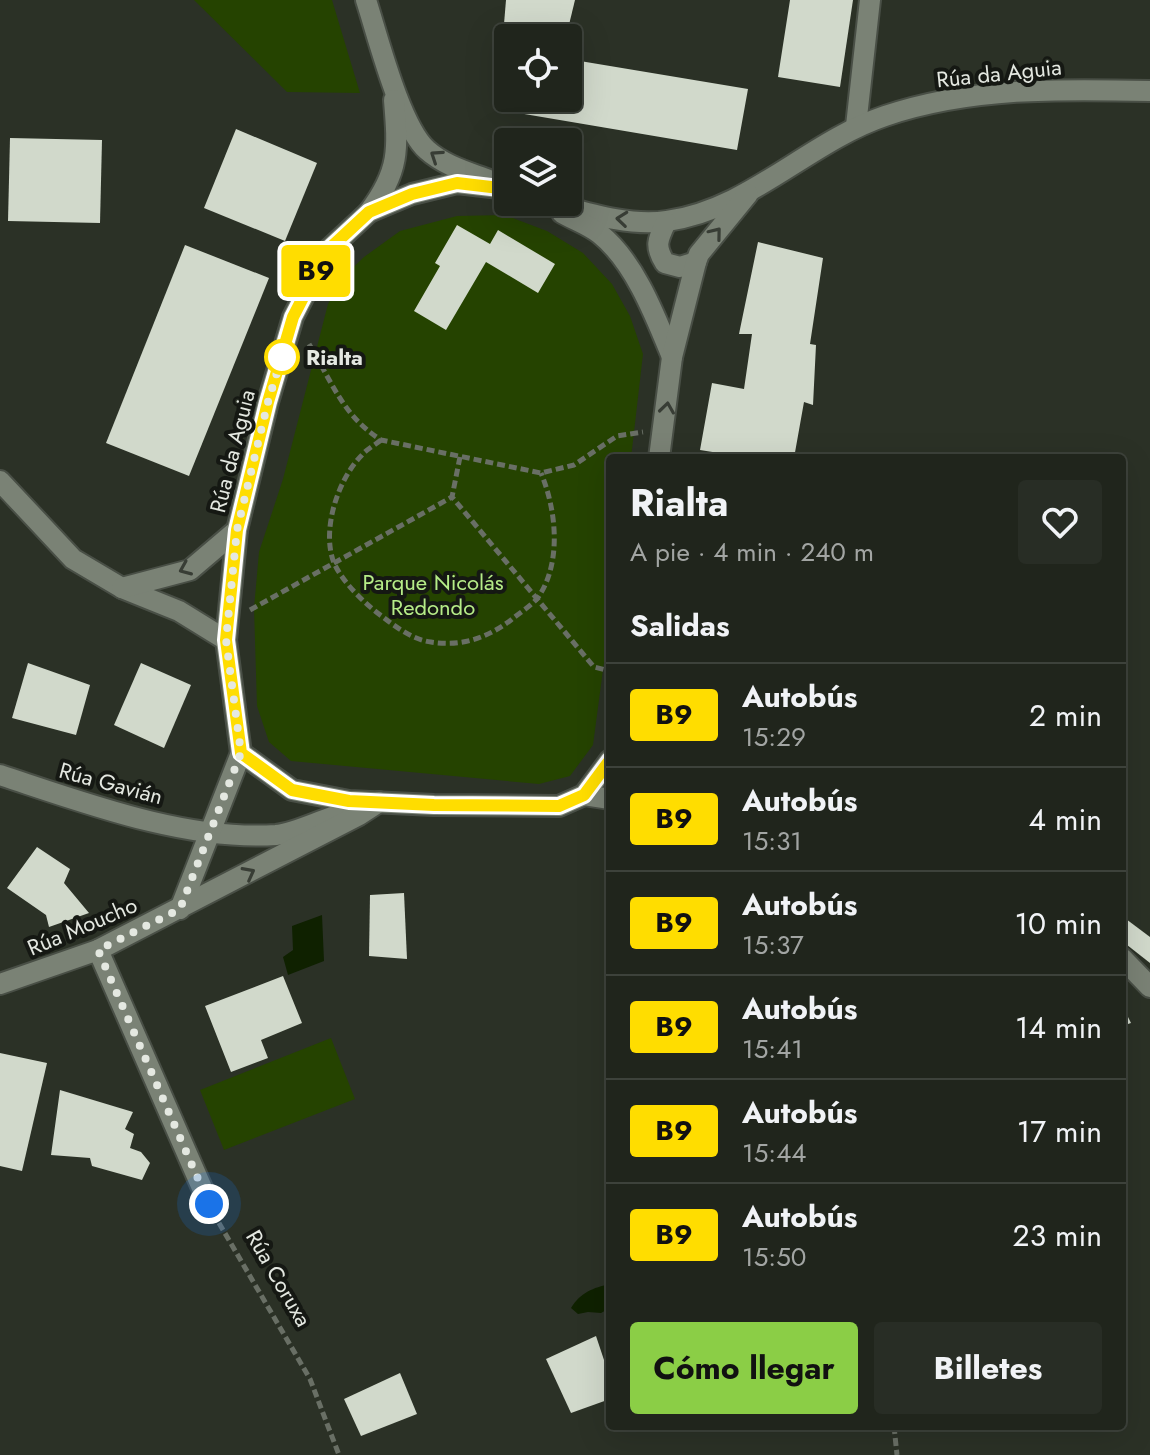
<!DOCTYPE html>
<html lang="es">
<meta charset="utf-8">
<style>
:root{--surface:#20251c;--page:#282d25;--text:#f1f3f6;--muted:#a2a5a3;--line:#3d423b;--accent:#8bce46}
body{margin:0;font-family:Jost,sans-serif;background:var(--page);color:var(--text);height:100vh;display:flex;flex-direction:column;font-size:30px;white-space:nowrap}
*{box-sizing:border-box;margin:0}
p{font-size:26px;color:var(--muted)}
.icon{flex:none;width:44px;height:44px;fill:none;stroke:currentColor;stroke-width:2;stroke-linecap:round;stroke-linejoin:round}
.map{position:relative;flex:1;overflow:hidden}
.sheet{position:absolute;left:606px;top:454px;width:520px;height:976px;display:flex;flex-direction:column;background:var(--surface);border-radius:8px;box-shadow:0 8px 32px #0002,0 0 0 2px var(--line)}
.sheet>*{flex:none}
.badge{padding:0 16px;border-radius:6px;font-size:28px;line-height:52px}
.buttons{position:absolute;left:494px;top:24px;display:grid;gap:16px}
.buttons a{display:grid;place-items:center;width:88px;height:88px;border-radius:8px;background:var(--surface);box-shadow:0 8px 32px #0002,0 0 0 2px var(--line);font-size:40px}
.you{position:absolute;width:40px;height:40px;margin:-20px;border:6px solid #fff;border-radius:50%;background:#1a73e8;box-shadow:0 0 0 12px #1a73e833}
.map>.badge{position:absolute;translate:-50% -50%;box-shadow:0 0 0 4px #fff}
h2{padding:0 24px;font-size:30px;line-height:72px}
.round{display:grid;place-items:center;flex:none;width:84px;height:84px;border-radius:8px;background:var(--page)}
.overview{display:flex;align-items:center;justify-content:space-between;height:136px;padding:0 24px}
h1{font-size:38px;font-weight:700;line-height:60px}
.button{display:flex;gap:16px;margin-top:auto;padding:16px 24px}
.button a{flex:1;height:92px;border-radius:8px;background:var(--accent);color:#111;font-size:32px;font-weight:700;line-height:92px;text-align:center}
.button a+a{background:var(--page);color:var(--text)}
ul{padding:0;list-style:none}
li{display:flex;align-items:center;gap:24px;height:104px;padding:0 24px;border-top:2px solid var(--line)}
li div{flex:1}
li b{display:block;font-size:30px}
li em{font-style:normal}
li .badge{min-width:88px;font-weight:700;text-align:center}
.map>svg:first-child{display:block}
.green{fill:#254300}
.water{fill:#0f2100}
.building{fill:#d1d9cb}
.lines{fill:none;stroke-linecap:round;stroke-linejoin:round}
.minor-casing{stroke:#494f46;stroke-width:24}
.path{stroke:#696f65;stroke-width:5;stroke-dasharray:8 4;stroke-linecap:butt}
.minor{stroke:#7a8275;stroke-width:20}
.oneway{stroke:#383d35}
.line-casing{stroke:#fff;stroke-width:18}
.line{stroke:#fd0;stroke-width:12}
.walk{stroke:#e4e8e1;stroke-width:8;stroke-dasharray:0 14.4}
.stop-dot{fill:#fff;stroke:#fd0;stroke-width:4}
.labels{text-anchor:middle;stroke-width:8;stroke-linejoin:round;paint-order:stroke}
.street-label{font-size:22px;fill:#e4e8e1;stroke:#151813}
.stop-label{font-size:22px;font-weight:bold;fill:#e4e8e1;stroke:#151813;text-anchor:start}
.park-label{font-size:22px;fill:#b6ec88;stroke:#151813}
</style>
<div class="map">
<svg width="1150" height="1455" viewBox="0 0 1150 1455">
<rect width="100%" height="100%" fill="#2b3126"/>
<g class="green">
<path d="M194,0H332L360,93L287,92Z"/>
<path d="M505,215L547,231L583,253L612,284L630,316L643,354L631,458H610V617L593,745L570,776L539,784L291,761L269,742L257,706L254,608L259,552L283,479L328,304L343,277L364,257L400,231L457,216Z"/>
<path d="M331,1038L355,1099L224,1150L200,1090Z"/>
</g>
<g class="water">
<path d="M322,915L324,961L288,975L283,957L293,950L292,926Z"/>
<path d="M610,1284V1308L601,1313L588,1312L578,1314L571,1308C581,1292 593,1288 610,1284Z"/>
</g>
<g class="building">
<path d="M506,0H575L567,33L504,24Z"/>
<path d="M790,0H853L840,87L778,77Z"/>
<path d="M568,59L748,89L737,150L506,111L508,98H568Z"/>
<path d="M236,129L317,163L285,241L204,208Z"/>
<path d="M10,138L102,140L100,223L8,221Z"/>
<path d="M457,225L490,244L498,230L555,264L538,293L486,262L446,330L414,311L440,266L435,263Z"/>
<path d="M758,242L823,258L810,344L816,345L813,405L804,402L794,458H750L700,450L712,383L744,389L752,334H739Z"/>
<path d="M185,245L269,278L189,476L106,443Z"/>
<path d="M28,663L90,685L76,735L12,718Z"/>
<path d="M141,663L191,685L164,748L114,725Z"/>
<path d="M37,847L70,869L64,883L89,913L49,927L46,915L7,888Z"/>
<path d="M404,893L407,959L369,956L370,895Z"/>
<path d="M1122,916L1150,937V963L1122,941Z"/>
<path d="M283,976L302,1023L261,1040L268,1058L231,1072L205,1006Z"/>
<path d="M1122,1005L1131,1023L1122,1026Z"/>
<path d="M0,1053L47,1063L22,1171L0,1166Z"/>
<path d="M60,1090L133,1112L125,1129L134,1134L130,1148L141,1152L150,1163L142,1180L92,1166L90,1158L51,1155Z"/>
<path d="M596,1336L610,1378V1399L571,1413L546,1359Z"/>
<path d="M400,1373L417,1414L361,1436L344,1399Z"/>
</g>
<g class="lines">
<g class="minor-casing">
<g id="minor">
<path d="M366,0C378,37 400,126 427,150C445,166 468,172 489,180"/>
<path d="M856,126L870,0"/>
<path d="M508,189L457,183L412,194L369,212L327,251L293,317L268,402L237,530L226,640L241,753L292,790L349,801L434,805L559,806L584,795L610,760"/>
<path d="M548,202C585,212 628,227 667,221C749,210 808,142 885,116C970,87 1061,89 1150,91"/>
<path d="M369,212C400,171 398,149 394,100"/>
<path d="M562,213C574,220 589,225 600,234C635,262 656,318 672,357"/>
<path d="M666,222C658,239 654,246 665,263L680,267L696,262"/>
<path d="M659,458L672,357L696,262L699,254L748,194"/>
<path d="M0,481L73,559L122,588L179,611L226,640"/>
<path d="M122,588L190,570L237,530"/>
<path d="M0,775C85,803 186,841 276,835C295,833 316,822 335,816L339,812"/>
<path d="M584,795L610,799"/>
<path d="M180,909L241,753"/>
<path d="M98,950L209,1204"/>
<path d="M1122,958L1150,987"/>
<path d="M0,984L98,950L359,815L379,802"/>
</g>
</g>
<g class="path">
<path d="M309,344C332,382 343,416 381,440L541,473L574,465L617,436L643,432"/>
<path d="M381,440C375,445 367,449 362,455C338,479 321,530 334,563C343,583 366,605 383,617C397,628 414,640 431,642C461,647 487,638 511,620C519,613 533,605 539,596C562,561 556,509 541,473"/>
<path d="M460,457L452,497L594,667L610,671"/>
<path d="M250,610L452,497"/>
<path d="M219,1223L310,1379L339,1455"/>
<path d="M894,1426L897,1455"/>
</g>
<use href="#minor" class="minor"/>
</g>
<defs><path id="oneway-chevron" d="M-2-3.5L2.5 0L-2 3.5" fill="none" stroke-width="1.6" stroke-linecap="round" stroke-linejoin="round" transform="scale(2)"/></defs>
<g class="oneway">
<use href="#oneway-chevron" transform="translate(436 156) rotate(-146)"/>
<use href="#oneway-chevron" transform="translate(622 219) rotate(-174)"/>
<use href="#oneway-chevron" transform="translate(716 233) rotate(-51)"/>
<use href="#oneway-chevron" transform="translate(667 408) rotate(-82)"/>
<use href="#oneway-chevron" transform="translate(185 569) rotate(157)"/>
<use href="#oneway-chevron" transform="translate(249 873) rotate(-28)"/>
</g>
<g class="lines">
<g class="line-casing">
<path id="line" d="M508,189L457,183L412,194L369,212L327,251L293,317L268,402L237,530L226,640L241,753L292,790L349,801L434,805L559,806L584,795L610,760"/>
</g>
<use href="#line" class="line"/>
<path class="walk" d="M209,1204L98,950L180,909L241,753L226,640L237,530L268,402L285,346L282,357"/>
</g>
<circle class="stop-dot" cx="282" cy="357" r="16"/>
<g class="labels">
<g class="street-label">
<text transform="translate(999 73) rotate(-6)" y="8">Rúa da Aguia</text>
<text transform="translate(232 451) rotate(-76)" y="8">Rúa da Aguia</text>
<text transform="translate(111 783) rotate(15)" y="8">Rúa Gavián</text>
<text transform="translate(82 926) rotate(-23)" y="8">Rúa Moucho</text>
<text transform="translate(279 1278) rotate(60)" y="8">Rúa Coruxa</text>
</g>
<g class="stop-label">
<text x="306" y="365">Rialta</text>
</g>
<g class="park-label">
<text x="433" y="590">Parque Nicolás<tspan x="433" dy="25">Redondo</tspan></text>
</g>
</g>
</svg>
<div class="buttons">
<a><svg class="icon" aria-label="locate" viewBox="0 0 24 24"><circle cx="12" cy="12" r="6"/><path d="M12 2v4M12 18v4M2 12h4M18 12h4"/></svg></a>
<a><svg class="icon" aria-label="layers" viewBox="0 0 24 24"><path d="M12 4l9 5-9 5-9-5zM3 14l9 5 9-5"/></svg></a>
</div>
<div class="you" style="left:209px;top:1204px"></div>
<b class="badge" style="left:316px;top:271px;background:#fd0;color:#111">B9</b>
<section class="sheet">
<div class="overview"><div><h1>Rialta</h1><p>A pie · 4 min · 240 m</p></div><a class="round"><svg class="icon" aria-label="heart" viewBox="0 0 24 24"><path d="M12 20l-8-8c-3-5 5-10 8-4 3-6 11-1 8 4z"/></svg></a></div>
<h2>Salidas</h2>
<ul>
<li><span class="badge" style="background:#fd0;color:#111">B9</span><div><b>Autobús</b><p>15:29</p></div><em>2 min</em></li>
<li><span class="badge" style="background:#fd0;color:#111">B9</span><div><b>Autobús</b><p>15:31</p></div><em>4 min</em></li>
<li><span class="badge" style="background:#fd0;color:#111">B9</span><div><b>Autobús</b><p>15:37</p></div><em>10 min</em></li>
<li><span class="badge" style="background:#fd0;color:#111">B9</span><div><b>Autobús</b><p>15:41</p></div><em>14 min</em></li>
<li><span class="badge" style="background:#fd0;color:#111">B9</span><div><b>Autobús</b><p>15:44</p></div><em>17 min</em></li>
<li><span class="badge" style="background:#fd0;color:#111">B9</span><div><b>Autobús</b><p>15:50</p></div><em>23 min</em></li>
</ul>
<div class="button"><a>Cómo llegar</a><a>Billetes</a></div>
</section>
</div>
